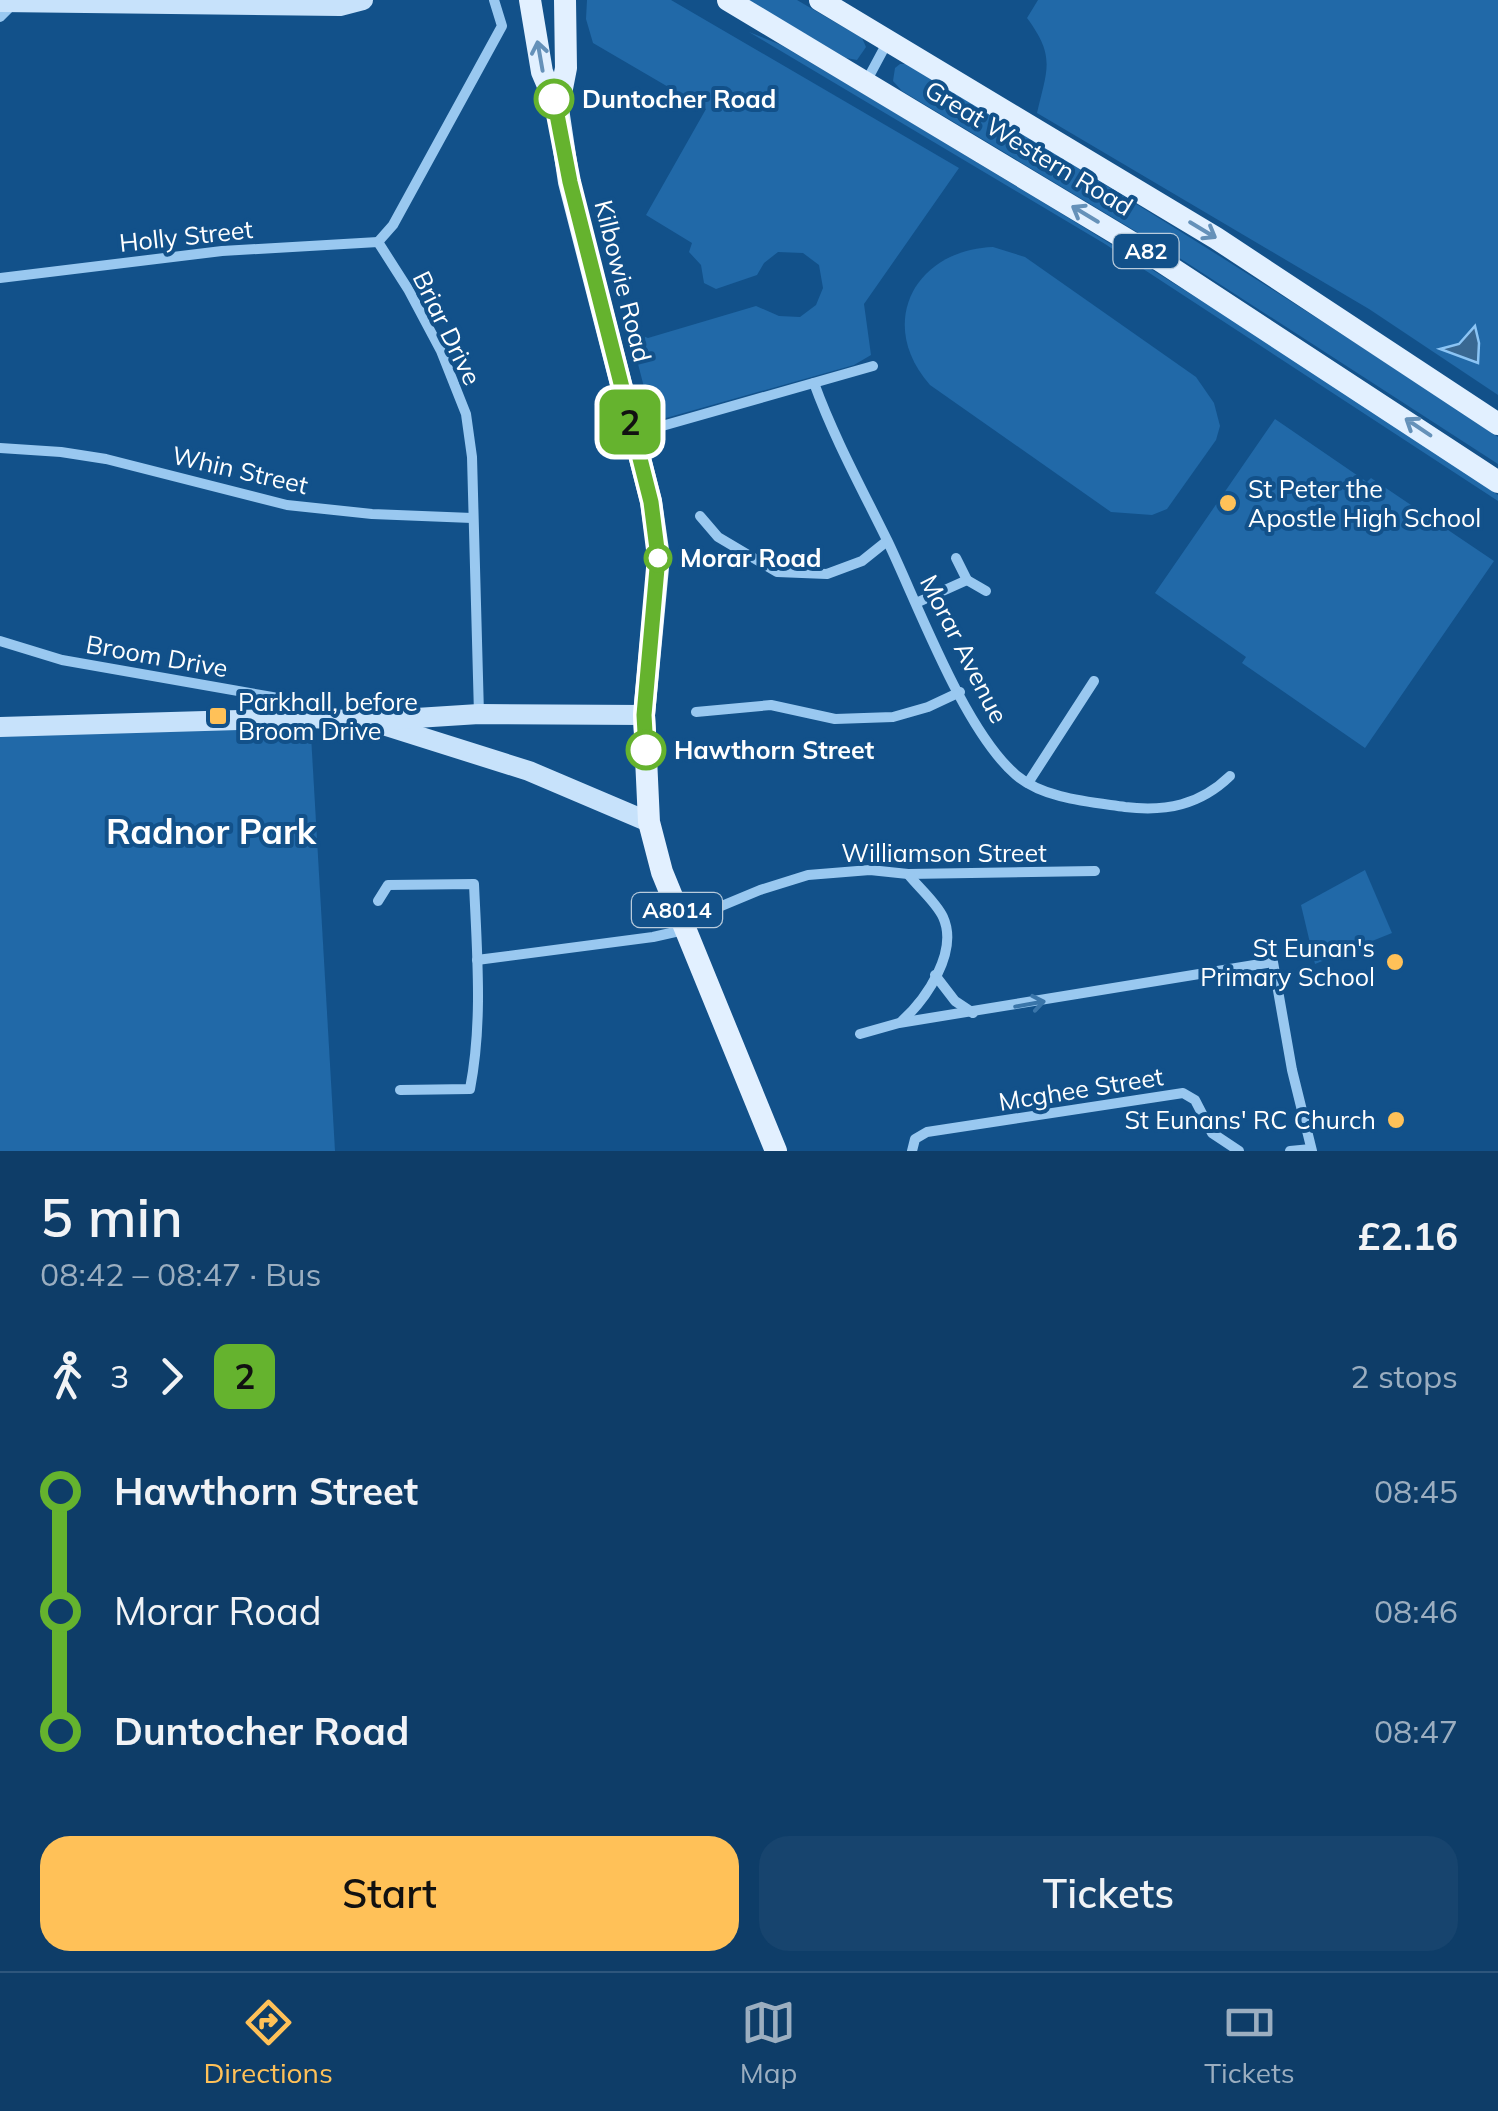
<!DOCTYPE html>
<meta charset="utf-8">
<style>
:root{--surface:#0e3d68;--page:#17446e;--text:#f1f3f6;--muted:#9baec0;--line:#2e567c;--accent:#ffc158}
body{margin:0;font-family:Mulish,sans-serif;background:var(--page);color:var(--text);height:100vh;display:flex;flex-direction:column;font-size:38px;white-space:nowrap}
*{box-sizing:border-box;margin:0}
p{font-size:32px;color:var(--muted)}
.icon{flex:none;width:55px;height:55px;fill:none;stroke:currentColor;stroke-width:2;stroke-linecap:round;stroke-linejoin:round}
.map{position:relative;height:1151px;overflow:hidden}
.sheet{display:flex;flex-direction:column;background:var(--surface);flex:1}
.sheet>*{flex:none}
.badge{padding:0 20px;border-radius:15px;font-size:35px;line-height:65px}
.map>.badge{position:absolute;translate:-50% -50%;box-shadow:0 0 0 5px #fff}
.legs{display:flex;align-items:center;gap:15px;height:110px;padding:0 40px;font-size:32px}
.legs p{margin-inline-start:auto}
.headline{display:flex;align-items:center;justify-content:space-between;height:170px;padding:0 40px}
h1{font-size:55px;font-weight:600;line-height:75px}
.action{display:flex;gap:20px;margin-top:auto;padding:20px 40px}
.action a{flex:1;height:115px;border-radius:30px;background:var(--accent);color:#111;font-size:40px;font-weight:600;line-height:115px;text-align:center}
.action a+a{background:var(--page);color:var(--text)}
ul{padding:0 40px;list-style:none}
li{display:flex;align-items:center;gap:35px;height:120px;font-size:38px}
li i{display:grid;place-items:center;width:15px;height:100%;margin:0 12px;background:currentColor}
li i::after{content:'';width:25px;height:25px;margin:-12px;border:8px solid;border-radius:50%;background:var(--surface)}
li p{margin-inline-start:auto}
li:first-child i{background:linear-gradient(#0000 50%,currentColor 0)}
li:last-child i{background:linear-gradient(currentColor 50%,#0000 0)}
.tab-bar{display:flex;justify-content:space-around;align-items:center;height:140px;border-top:2px solid var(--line);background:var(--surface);font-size:28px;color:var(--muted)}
.tab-bar a{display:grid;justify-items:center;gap:5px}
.tab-bar .on{color:var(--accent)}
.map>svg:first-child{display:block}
.green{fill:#2169a8}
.water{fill:#396892;stroke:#8bc4f4;stroke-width:2.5}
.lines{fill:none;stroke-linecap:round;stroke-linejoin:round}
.street{stroke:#99c8f0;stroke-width:10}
.secondary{stroke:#c7e2fb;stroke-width:20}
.primary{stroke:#e2f0ff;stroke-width:22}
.oneway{stroke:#6591b9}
.oneway2{stroke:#3a75a9}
.line-1-casing{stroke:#fff;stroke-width:22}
.line-1{stroke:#65b32e;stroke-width:15}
.stop-1-dot{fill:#fff;stroke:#65b32e;stroke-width:5}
.poi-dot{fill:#ffc158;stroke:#12518a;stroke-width:4}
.labels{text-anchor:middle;stroke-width:8;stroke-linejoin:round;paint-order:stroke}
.shield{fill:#12518a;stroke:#b8cbdc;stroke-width:2.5}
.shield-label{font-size:22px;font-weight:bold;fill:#fff}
.stop-label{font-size:25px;font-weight:bold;fill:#fff;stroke:#12518a;text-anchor:start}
.street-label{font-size:25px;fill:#fff;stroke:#12518a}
.poi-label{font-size:25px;fill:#fff;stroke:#12518a;text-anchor:start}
.district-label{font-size:35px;font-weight:bold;fill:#fff;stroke:#12518a}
</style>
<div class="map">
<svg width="1498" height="1151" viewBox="0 0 1498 1151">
<rect width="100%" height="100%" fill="#12518a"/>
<g class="green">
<path d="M587,0H671L959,168L864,304L871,355L854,365L666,418L651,414L631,337L635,333L648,338L756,306L779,316L800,317L816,305L823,288L819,265L803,253L778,252L764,263L757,275L716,289L704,283L701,265L689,252L692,243L646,215L706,109L593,43L586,19Z"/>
<path d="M748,0H797L862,38L866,47L857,60L846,58Z"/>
<path d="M1038,0H1498V395L1369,309L1037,113C1047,69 1056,57 1027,18Z"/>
<path d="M749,32L781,45C1023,189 1265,335 1498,495V501L1105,244Z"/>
<path d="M900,64H907C1107,184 1304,307 1498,437V464L1167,250L902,91L893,81L895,68Z"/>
<path d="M993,247L1025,257L1196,377L1214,403L1220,426L1216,440L1167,509L1152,515L1111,512L930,385C876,324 914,250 993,247Z"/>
<path d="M1275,419L1367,482L1371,478L1494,561L1365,748L1242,663L1246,657L1155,593Z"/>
<path d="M310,718L335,1151H0V727Z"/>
<path d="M1365,870L1392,933L1315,964L1301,905Z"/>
</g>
<path class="water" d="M1475,326L1479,343L1478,363L1440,349L1459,344Z"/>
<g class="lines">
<g class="street">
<path d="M0,17L14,3"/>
<path d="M866,82L888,41"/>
<path d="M0,278L222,251L378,242"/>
<path d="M814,383C834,438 862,489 888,542C919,607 964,730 1016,775C1044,799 1091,802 1125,807C1166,812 1200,805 1230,776"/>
<path d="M634,434L873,366"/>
<path d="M0,448L61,452L106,459L287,505L372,514L472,518"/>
<path d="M700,516L718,537L777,572L827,574L862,561L887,541"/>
<path d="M956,558L967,580L986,591"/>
<path d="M916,603L967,580"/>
<path d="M0,641L62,660L278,698L290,701L301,718"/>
<path d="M696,712L771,705L835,719L893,717L928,707L960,692"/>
<path d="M479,714L472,457L466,414L441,351L408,289L378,242L393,225L502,26L494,0"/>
<path d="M1028,783L1094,681"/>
<path d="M378,901L388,885L474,884C477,953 483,1022 470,1089L400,1090"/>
<path d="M683,922L760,890L808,875L870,870L908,874L1095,871"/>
<path d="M477,960L653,937L684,930"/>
<path d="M935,975L955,1001L973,1013"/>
<path d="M902,1021C926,999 959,952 943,917C936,902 918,887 908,874"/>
<path d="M860,1034L899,1023L1273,962L1292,1070L1312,1151"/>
<path d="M912,1151L915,1139L927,1132L1183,1093L1195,1100L1212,1133L1239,1151"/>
<path d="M1290,1151L1311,1149"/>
</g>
<g class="secondary">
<path d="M0,2L340,6L363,0"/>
<path d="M380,724L529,771L649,822"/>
<path d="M0,727L310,718L369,721L479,714L644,715"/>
</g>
<g class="primary">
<path d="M530,0L542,72L558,109L569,182L651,501L659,557L644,715L649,822L662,872L776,1151"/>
<path d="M728,0L1144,250L1498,482"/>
<path d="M820,0L1216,238L1498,424"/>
<path d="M558,109L566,68L565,0"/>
</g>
</g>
<defs><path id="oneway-shaft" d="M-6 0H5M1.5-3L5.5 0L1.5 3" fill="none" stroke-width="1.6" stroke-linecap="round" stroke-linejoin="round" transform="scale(2.5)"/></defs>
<g class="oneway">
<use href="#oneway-shaft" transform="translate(540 56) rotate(-100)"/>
<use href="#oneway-shaft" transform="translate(1085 214) rotate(-149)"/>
<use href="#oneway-shaft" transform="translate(1203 230) rotate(31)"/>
<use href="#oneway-shaft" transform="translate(1418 427) rotate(-146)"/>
</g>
<use class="oneway2" href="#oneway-shaft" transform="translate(1030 1004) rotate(-10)"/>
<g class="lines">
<g class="line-1-casing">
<path id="line-1" d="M554,99L570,182L651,502L658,557L644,715L646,750"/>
</g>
<use href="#line-1" class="line-1"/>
</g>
<g class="stop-1-dot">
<circle cx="554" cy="99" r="18"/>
<circle cx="658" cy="558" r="12"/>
<circle cx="646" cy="750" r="18"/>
</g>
<g class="poi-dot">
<circle cx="1228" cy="503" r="10"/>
<rect x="208" y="706" width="20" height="20" rx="5"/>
<circle cx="1395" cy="962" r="10"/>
<circle cx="1396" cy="1120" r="10"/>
</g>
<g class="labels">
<g class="shield">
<rect x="1113.5" y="234" width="65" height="34" rx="8"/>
<rect x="632" y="893" width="90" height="34" rx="8"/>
</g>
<g class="shield-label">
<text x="1146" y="259">A82</text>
<text x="677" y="918">A8014</text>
</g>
<g class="stop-label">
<text x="582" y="108">Duntocher Road</text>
<text x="680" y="567">Morar Road</text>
<text x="674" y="759">Hawthorn Street</text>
</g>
<g class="street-label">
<text transform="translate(1029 148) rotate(31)" y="9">Great Western Road</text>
<text transform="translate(186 236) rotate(-6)" y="9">Holly Street</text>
<text transform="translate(623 281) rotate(76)" y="9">Kilbowie Road</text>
<text transform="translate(447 328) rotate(64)" y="9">Briar Drive</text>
<text transform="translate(240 470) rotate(13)" y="9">Whin Street</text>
<text transform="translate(964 649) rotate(63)" y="9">Morar Avenue</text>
<text transform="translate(157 656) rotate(10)" y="9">Broom Drive</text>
<text x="944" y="862">Williamson Street</text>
<text transform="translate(1081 1089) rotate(-9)" y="9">Mcghee Street</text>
</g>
<g class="poi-label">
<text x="1248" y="498">St Peter the<tspan x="1248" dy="29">Apostle High School</tspan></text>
<text x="238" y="711">Parkhall, before<tspan x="238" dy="29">Broom Drive</tspan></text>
<text x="1375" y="957" text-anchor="end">St Eunan's<tspan x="1375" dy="29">Primary School</tspan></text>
<text x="1376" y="1129" text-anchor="end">St Eunans' RC Church</text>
</g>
<g class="district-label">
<text x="211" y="844">Radnor Park</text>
</g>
</g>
</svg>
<b class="badge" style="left:630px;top:422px;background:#65b32e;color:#111">2</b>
</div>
<section class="sheet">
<div class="headline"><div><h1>5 min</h1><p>08:42 – 08:47 · Bus</p></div><b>£2.16</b></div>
<div class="legs"><svg class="icon" aria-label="walk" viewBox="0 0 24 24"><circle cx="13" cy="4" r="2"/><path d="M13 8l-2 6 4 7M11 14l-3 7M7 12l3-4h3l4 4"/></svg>3<svg class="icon" aria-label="forward" viewBox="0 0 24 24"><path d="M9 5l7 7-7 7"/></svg><b class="badge" style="background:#65b32e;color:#111">2</b><p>2 stops</p></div>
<ul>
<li><i style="color:#65b32e"></i><b>Hawthorn Street</b><p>08:45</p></li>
<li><i style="color:#65b32e"></i><span>Morar Road</span><p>08:46</p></li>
<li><i style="color:#65b32e"></i><b>Duntocher Road</b><p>08:47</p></li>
</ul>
<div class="action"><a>Start</a><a>Tickets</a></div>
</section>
<nav class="tab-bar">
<a class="on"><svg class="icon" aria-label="directions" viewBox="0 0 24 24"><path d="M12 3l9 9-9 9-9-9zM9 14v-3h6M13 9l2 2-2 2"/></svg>Directions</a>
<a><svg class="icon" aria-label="map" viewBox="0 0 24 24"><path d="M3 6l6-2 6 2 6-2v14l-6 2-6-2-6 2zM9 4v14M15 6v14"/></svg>Map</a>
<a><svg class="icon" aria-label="tickets" viewBox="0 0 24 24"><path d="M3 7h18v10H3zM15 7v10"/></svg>Tickets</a>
</nav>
